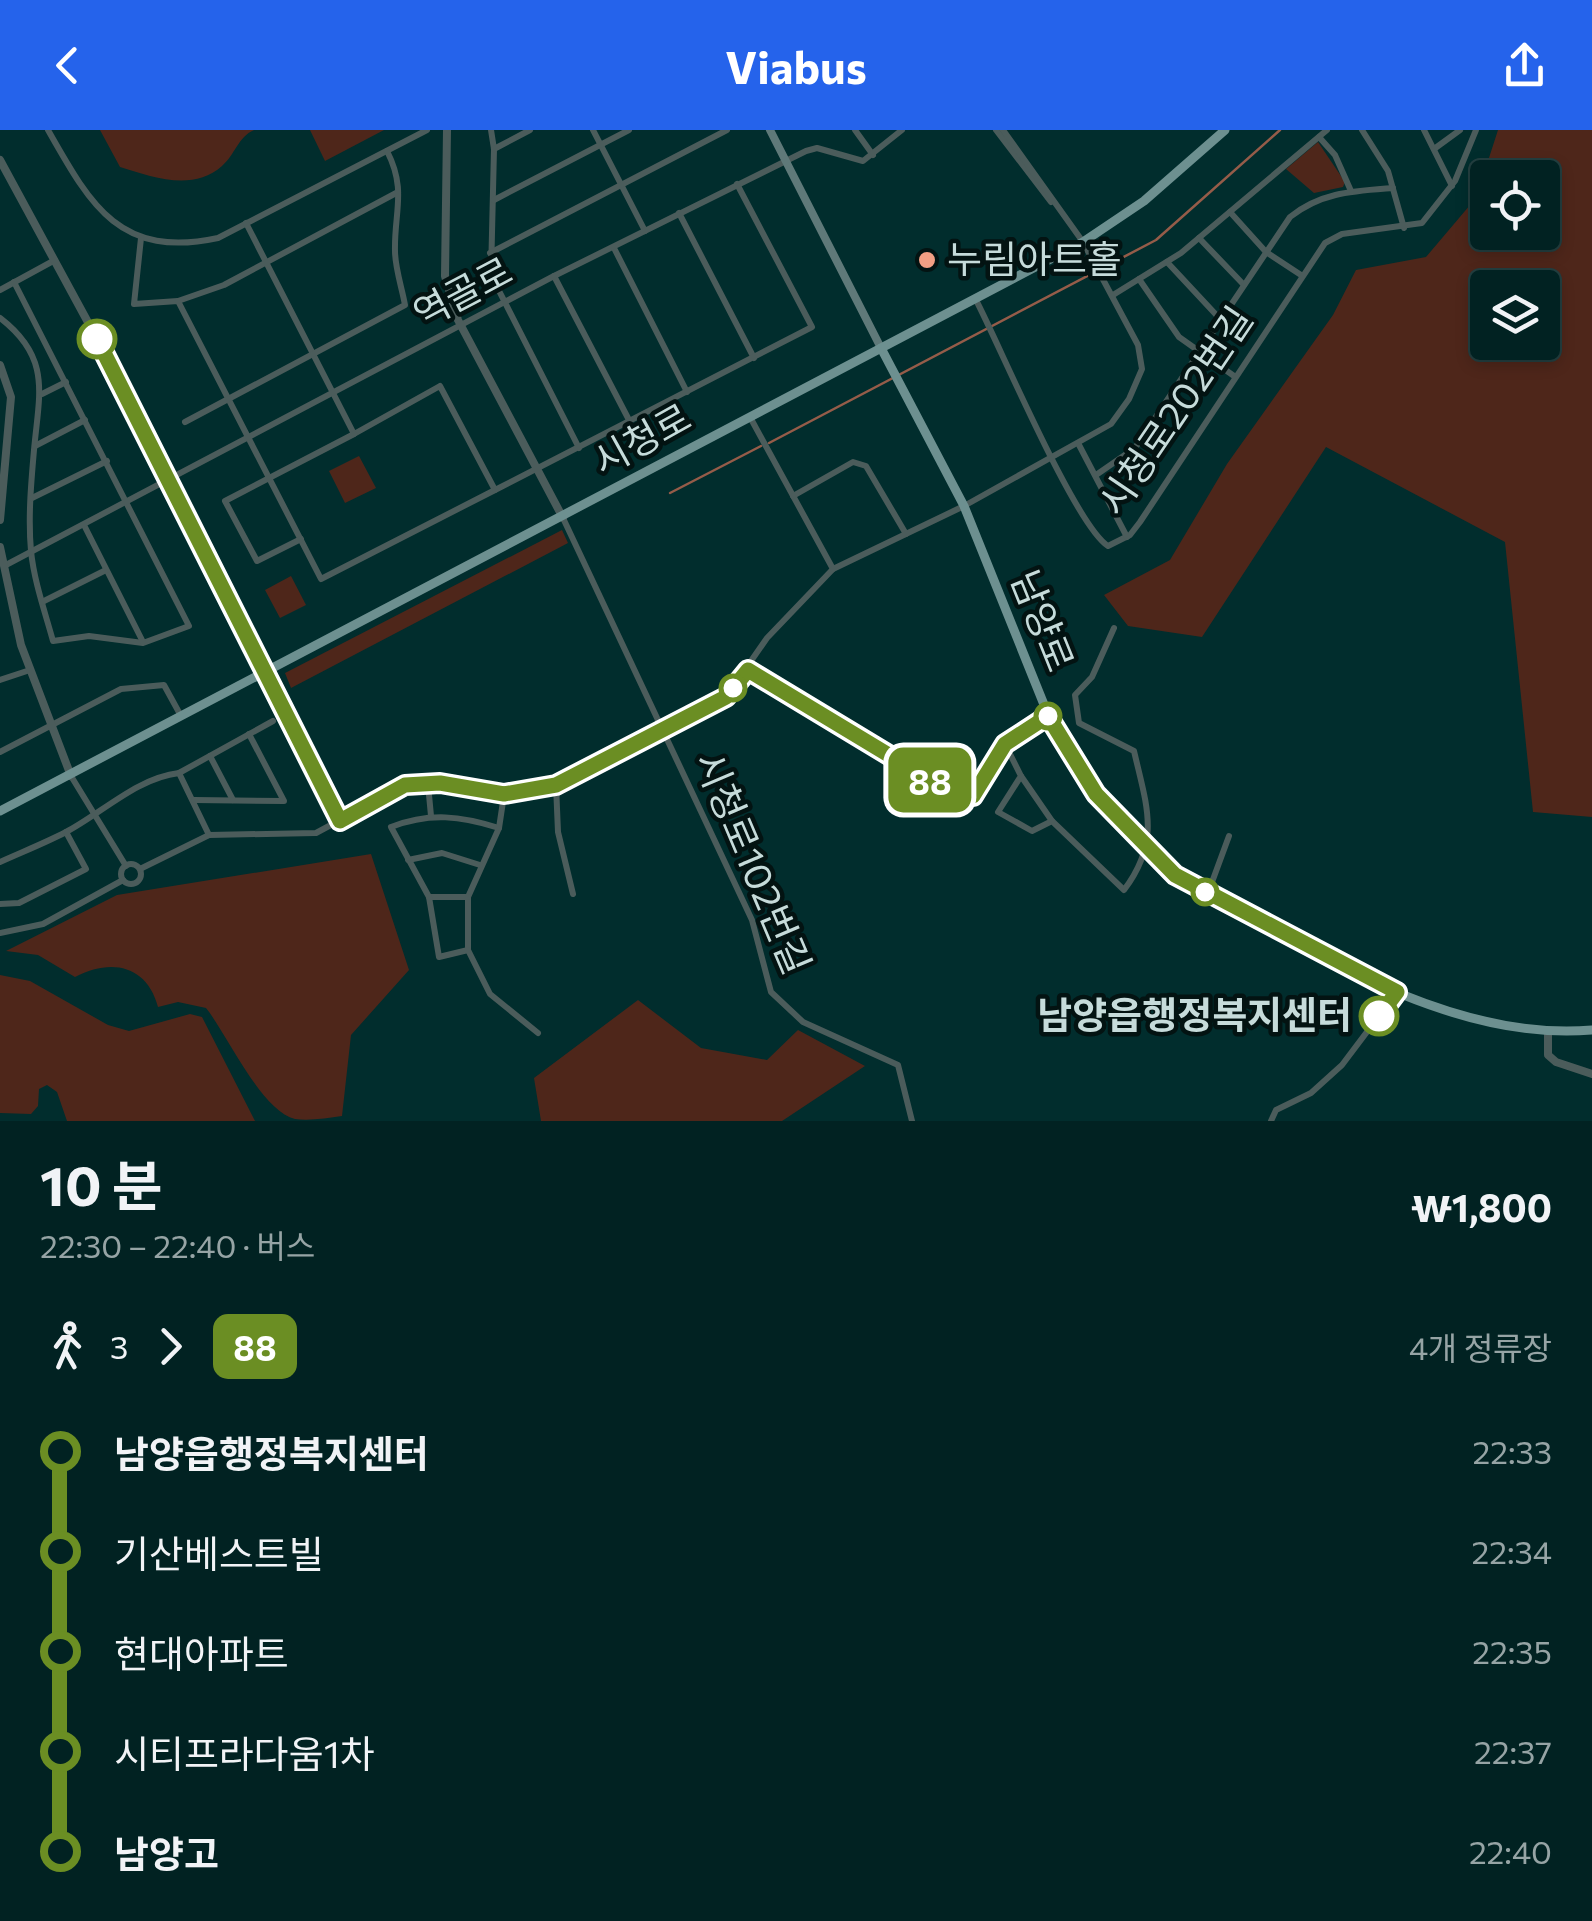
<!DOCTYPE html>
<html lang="ko">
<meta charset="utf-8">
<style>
:root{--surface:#012222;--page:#0b2a2a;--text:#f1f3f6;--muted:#96a4a5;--line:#233f40;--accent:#2563eb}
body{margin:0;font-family:Commissioner,"Noto Sans KR",sans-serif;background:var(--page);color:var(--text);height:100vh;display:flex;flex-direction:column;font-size:38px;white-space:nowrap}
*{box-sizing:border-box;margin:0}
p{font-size:32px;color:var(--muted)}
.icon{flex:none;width:55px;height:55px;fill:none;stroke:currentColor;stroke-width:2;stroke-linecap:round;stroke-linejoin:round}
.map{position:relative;height:991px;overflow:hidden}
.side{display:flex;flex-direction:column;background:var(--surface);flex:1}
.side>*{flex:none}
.badge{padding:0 20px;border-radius:15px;font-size:35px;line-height:65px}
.controls{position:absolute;left:1470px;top:30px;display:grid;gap:20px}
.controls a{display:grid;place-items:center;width:90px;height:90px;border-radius:10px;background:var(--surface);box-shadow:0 5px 15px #0003,0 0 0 2px var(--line);font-size:50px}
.map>.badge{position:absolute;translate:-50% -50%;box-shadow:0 0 0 5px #fff}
.legs{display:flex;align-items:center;gap:15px;height:110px;padding:0 40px;font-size:32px}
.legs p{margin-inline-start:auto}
.headline{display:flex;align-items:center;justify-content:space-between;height:170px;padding:0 40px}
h1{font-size:55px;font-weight:700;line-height:75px}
ul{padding:0 40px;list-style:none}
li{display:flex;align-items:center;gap:35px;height:100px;font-size:38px}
li i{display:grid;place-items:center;width:15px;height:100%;margin:0 12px;background:currentColor}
li i::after{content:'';width:25px;height:25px;margin:-12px;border:8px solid;border-radius:50%;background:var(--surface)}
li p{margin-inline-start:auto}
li:first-child i{background:linear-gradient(#0000 50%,currentColor 0)}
li:last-child i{background:linear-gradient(currentColor 50%,#0000 0)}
header{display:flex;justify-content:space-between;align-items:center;height:130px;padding:0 40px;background:var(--accent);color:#fff;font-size:45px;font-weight:700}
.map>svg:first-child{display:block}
.green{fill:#4e261a;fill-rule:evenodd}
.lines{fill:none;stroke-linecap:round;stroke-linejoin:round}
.stream{stroke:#955c49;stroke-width:2.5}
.minor{stroke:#4b5c5b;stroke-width:6}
.tertiary{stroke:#4b5c5b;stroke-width:8}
.secondary{stroke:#5f7979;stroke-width:8}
.primary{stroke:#6d9090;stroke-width:9}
.line-1-casing{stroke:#fff;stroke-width:22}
.line-1{stroke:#6b8e23;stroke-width:15}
.poi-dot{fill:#f39f84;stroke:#031312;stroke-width:4}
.stop-1-dot{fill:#fff;stroke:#6b8e23;stroke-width:5}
.labels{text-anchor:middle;stroke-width:9;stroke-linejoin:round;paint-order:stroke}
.poi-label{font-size:38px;fill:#c6dbda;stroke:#031312;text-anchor:start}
.street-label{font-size:38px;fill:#c6dbda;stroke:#031312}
.stop-label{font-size:38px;font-weight:bold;fill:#c6dbda;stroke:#031312;text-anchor:end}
</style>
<header><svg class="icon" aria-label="back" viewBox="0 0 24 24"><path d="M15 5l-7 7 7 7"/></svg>Viabus<svg class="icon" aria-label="share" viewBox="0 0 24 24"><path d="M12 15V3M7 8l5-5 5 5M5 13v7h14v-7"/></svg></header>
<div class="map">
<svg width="1592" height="991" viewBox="0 0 1592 991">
<rect width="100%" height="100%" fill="#012d2d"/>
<g class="green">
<path d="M100,0H254C238,7 235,25 222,36C193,62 152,47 120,37Z"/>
<path d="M310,0H384L325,31Z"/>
<path d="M1498,0H1592V687L1533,682L1505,412L1326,317L1202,507L1128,496L1104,465L1170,430L1227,334L1333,185L1356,140L1426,127L1476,68ZM1488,48H1542V102H1488ZM1488,158H1542V212H1488Z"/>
<path d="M1318,12L1345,52L1343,57L1314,63L1286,39Z"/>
<path d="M359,326L376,358L345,373L329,341Z"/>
<path d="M562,400L568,413L291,558L285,543Z"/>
<path d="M291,446L306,475L280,488L265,460Z"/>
<path d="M371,724L409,840L351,905L342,986C327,988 310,991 295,989C261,981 227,904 206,878L178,872L158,877C147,835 111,828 75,847L38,825L6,821L117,765Z"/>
<path d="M0,845L30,851L108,895L129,901L190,884L202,887L255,991H67L57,962L47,955L39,959L38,976L31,984L0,983Z"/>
<path d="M638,870L701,918L767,930L798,900L865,936L782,991H541L534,948Z"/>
</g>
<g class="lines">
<g class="stream">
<path d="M769,313L1156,110L1280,0"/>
<path d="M670,363L761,316"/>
</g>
<g class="minor">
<path d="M48,0C91,76 120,129 218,108L427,0"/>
<path d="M491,0L494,19L491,145L579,318"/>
<path d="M593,0L645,101"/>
<path d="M855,0L873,25"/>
<path d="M996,0L1051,72"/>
<path d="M1362,0L1388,41L1404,98"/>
<path d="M1424,0L1452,56"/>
<path d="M1319,7L1335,25L1351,61"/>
<path d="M494,19L530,0"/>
<path d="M1434,19L1460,0"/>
<path d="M494,70L629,0"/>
<path d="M1230,82L1266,122L1301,145"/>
<path d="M679,83L754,228"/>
<path d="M141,108L134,174L178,171L321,449L495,360L440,256L354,304L246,93"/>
<path d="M1199,108L1244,155"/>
<path d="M614,118L687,262"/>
<path d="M490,123L727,0"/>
<path d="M1167,132L1221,190"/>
<path d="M554,146L629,290"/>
<path d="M1139,149L1179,207L1234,246"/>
<path d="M0,160L55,130"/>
<path d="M1113,165L1181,123L1327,0"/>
<path d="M976,170C1000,216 1075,395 1108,416L1130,405L1140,392L1325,113L1342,104L1422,93L1455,51L1476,0"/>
<path d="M178,171L224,155L398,62"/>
<path d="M0,188C52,228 39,264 34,320C31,354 28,388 31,421C34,451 45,482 53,511L89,506L143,513L189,496L14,152"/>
<path d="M42,264L66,252"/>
<path d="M750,287L833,439"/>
<path d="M185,292L405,175C402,158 395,138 395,121C394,82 407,60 387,21"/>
<path d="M1078,313L1127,407"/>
<path d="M35,316L85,290"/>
<path d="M1096,345L1135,318L1290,87C1321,62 1354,61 1393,58"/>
<path d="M495,360L812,197L737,54"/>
<path d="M793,366L853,332L866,336L906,404"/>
<path d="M32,368L107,331"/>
<path d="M563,388L752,790L771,862L803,892L898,935L912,991"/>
<path d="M84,395L143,512"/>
<path d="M301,409L257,431L225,371L354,304"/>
<path d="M4,436L554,146L806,21L817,18L863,31L902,0"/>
<path d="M42,472L106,440"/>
<path d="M748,540L960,668L973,666L1005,614L1021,646L998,682L1032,701L1052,691L1124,760C1161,711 1147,677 1134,621L1079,593L1075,565L1092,547L1114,498"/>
<path d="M263,543L340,691"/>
<path d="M0,550L30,540"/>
<path d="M1005,614L1048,585"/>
<path d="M0,622L121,559L164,555L181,586"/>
<path d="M210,626L233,670"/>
<path d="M179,643L209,705"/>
<path d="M71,646L126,736"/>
<path d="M1021,646L1052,691"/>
<path d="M428,654L431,686"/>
<path d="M556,655L558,702L573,764"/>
<path d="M504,665L499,698L468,767V820L490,864L538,903"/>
<path d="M194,670L284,671L249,604"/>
<path d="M408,730L442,723L480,735"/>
<path d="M0,732C22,722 45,713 66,702C102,683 137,648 179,643L273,591"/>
<circle cx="131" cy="744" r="10"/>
<path d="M140,739L209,705L316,703L405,655L440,653L504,664L556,655L726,567L767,508L833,439L964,376L1111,294L1129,269L1142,239L1138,215L1083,112L1003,0"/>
<path d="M1208,763L1229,706"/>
<path d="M429,767H468"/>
<path d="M0,774L19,773L86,739L66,702"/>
<path d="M0,803L43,794L123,750"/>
<path d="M468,820L439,827L429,767L391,697C430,682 461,686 499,698"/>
<path d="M1271,991L1276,980L1311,963L1342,935L1397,862"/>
</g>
<g class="tertiary">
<path d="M447,0L445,146L458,190L563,388"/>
<path d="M0,30L90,196L263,543"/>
<path d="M0,235L11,267L0,390"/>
<path d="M0,417L21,515L71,646"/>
<path d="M1548,904V925L1556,932L1592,944"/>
</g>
<path class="secondary" d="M770,0L881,218"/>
<g class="primary">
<path d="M881,218L964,376L1051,592L1096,664L1175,745C1297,813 1447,913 1592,900"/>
<path d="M0,681L1083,112L1144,71L1225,0"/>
</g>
</g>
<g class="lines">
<g class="line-1-casing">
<path id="line-1" d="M97,209L340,691L405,655L440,653L504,664L556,655L726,567L748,540L960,668L973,666L1005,614L1048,586L1096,664L1175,745L1397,862L1379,886"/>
</g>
<use href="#line-1" class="line-1"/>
</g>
<circle class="poi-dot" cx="927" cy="130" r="10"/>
<g class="stop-1-dot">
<circle cx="97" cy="209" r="18"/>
<circle cx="733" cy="558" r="12"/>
<circle cx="1048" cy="586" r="12"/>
<circle cx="1205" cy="762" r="12"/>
<circle cx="1379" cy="886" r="18"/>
</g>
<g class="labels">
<g class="poi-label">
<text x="947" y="143">누림아트홀</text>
</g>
<g class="street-label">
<text transform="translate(463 163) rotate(-28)" y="13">역골로</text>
<text transform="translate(1176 281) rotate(-56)" y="13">시청로202번길</text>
<text transform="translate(642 310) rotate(-29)" y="13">시청로</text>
<text transform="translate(1042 491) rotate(68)" y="13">남양로</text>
<text transform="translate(752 733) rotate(67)" y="13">시청로102번길</text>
</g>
<g class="stop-label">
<text x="1352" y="899">남양읍행정복지센터</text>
</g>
</g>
</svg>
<div class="controls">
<a><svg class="icon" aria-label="locate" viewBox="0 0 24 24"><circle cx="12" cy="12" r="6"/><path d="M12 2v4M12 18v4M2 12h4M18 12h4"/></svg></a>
<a><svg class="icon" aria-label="layers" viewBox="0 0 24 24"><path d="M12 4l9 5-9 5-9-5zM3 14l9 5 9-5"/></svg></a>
</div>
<b class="badge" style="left:930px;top:650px;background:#6b8e23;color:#fff">88</b>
</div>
<section class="side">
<div class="headline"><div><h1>10 분</h1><p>22:30 – 22:40 · 버스</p></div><b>₩1,800</b></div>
<div class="legs"><svg class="icon" aria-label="walk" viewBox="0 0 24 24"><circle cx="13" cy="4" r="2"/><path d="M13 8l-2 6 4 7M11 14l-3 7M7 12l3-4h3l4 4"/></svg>3<svg class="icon" aria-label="forward" viewBox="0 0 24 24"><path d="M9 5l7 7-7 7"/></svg><b class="badge" style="background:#6b8e23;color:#fff">88</b><p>4개 정류장</p></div>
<ul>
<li><i style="color:#6b8e23"></i><b>남양읍행정복지센터</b><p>22:33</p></li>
<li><i style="color:#6b8e23"></i><span>기산베스트빌</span><p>22:34</p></li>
<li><i style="color:#6b8e23"></i><span>현대아파트</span><p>22:35</p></li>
<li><i style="color:#6b8e23"></i><span>시티프라다움1차</span><p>22:37</p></li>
<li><i style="color:#6b8e23"></i><b>남양고</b><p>22:40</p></li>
</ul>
</section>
